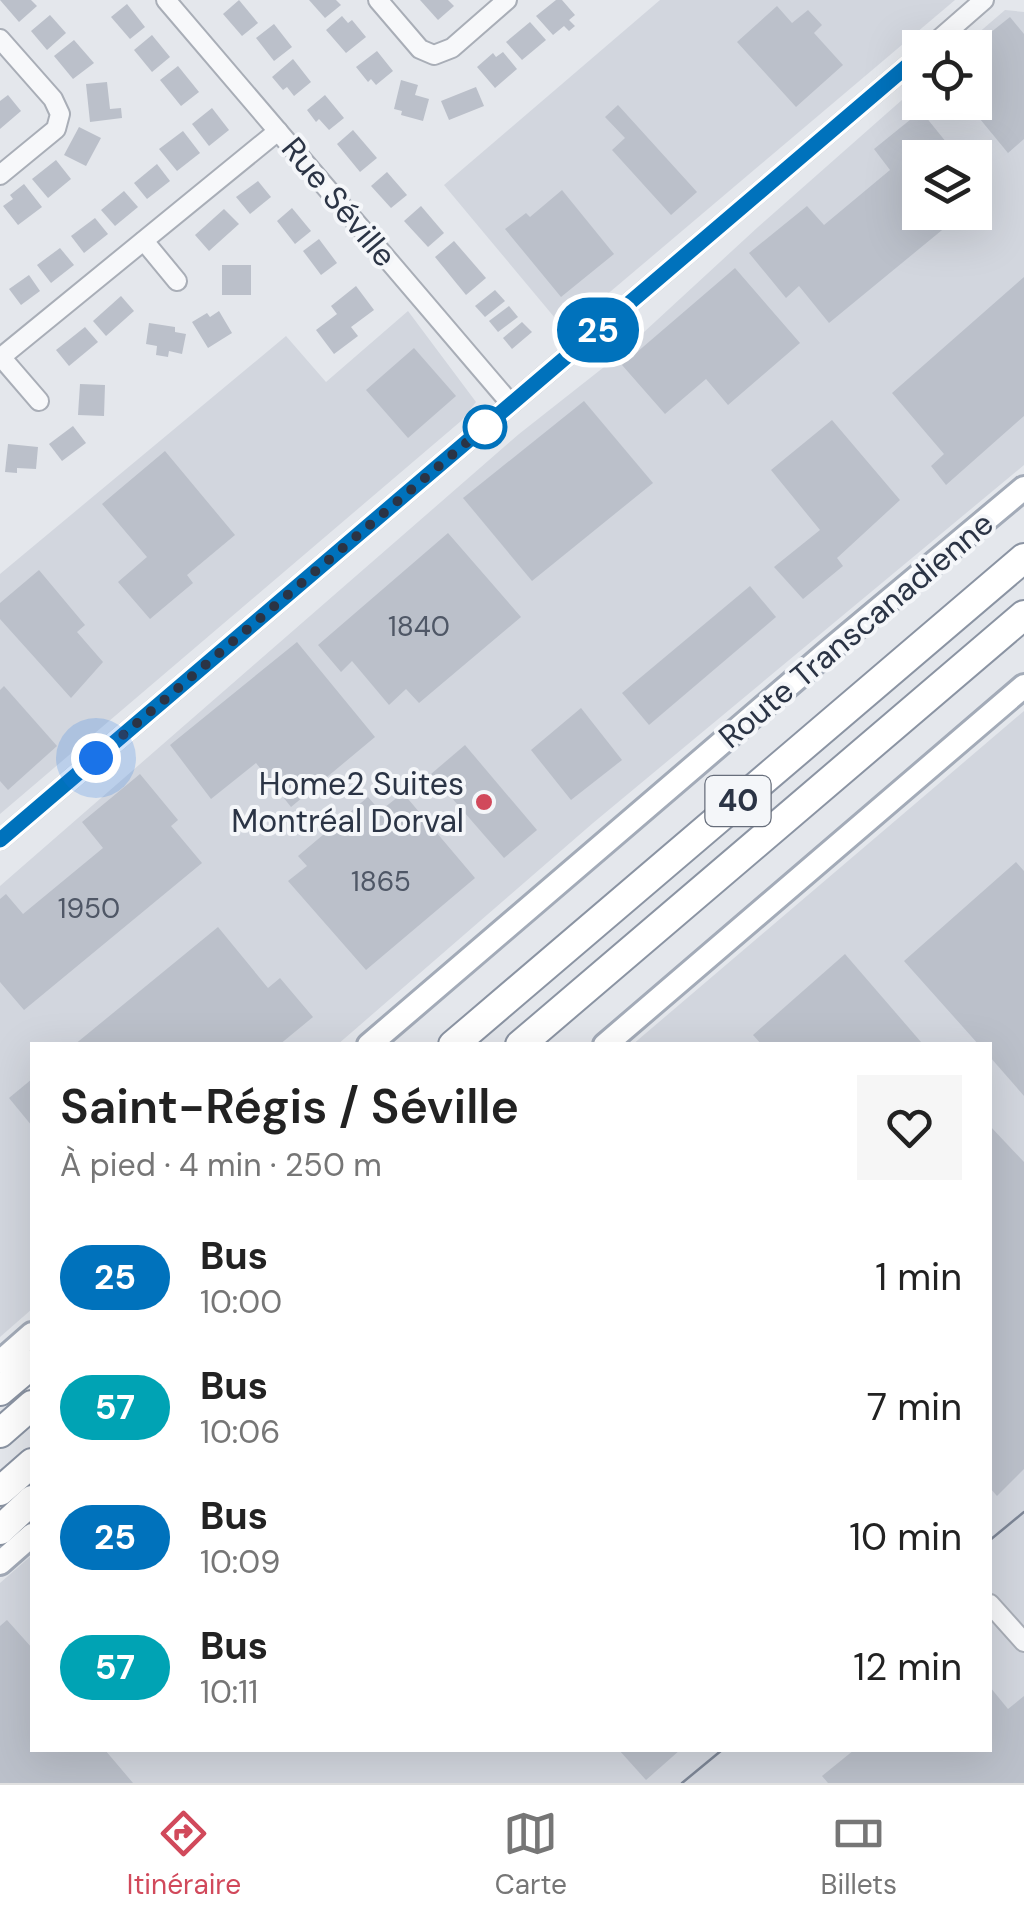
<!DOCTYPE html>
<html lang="fr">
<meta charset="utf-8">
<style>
:root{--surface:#fff;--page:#f6f6f6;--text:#222;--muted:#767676;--line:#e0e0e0;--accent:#d1495b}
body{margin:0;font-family:"DM Sans",sans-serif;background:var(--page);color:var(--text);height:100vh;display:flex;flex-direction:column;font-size:38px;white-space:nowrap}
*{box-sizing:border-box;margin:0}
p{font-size:32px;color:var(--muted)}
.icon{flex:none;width:55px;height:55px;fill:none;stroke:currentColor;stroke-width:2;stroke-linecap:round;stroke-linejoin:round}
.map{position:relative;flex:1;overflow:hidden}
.panel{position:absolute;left:30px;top:1042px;width:962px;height:710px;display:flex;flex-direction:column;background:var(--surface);border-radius:0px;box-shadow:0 10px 40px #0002}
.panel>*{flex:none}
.badge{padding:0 20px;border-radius:32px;font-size:35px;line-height:65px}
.buttons{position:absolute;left:902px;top:30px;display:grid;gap:20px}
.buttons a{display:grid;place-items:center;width:90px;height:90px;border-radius:0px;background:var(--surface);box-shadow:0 10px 40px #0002;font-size:50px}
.you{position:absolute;width:50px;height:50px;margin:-25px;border:8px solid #fff;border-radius:50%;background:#1a73e8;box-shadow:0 0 0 15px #1a73e833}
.map>.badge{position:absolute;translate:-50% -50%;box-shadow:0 0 0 5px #fff}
.round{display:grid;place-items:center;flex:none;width:105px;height:105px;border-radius:0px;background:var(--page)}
.overview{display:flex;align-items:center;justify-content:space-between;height:170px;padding:0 30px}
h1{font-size:48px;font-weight:600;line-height:75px}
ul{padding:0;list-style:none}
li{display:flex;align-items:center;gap:30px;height:130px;padding:0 30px}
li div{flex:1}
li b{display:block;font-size:38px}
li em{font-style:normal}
li .badge{min-width:110px;font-weight:700;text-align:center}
.tabs{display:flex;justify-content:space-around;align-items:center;height:140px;border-top:2px solid var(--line);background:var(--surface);font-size:28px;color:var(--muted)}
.tabs a{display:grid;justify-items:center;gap:5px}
.tabs .current{color:var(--accent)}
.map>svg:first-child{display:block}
.built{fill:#d2d6de;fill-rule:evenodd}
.building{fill:#bbc0ca}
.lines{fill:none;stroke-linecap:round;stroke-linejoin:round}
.minor-casing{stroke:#a9aeb7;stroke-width:22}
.major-casing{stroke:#a3abb8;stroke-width:28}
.highway-casing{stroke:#8b94a3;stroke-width:32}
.minor{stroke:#f7f8fa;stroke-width:18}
.major{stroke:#fff;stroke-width:22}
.highway{stroke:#fff;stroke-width:28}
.tram{stroke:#7d8696;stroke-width:2.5}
.line-casing{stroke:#fff;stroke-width:22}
.line{stroke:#0072bc;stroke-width:15}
.walk{stroke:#2b3445;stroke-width:10;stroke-dasharray:0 18}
.stop-dot{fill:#fff;stroke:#0072bc;stroke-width:5}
.poi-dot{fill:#d1495b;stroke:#f4f6f9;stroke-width:4}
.labels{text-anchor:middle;stroke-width:8;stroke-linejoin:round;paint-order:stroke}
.number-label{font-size:28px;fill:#4f5766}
.shield{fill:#f4f6f9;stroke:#676e7b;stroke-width:2.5}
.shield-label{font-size:30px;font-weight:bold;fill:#2b3445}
.street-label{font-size:32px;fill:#2b3445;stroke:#f4f6f9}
.poi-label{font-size:32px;fill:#2b3445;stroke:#f4f6f9;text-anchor:end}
</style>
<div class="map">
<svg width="1024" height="1783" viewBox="0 0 1024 1783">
<rect width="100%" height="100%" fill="#e4e7ec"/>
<g class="built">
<path d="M660,0H955L565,330L444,185Z"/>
<path d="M1005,10L1024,12V465L593,823L337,1045H32V1309L0,1337V886L519,434L618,356L758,227L920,84V102H975V48L962,47ZM920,158H975V212H920Z"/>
<path d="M408,311L476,402L461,421L0,814V574L286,336L326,382Z"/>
<path d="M1024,711V1783H0V1583L32,1555V1750H990V1045H632Z"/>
</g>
<g class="building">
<path d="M0,0H31L37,6L19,22Z"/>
<path d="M239,0L258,23L242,36L223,14Z"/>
<path d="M309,0H336L341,5L325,18Z"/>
<path d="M420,0H448L454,6L438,20Z"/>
<path d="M556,0H562L575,15L569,20L575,26L569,31L564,26L553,35L536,16Z"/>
<path d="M127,4L145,27L130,39L111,17Z"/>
<path d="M777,6L792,23L808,10L822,25L814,33L843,65L796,107L737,42Z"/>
<path d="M50,15L66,33L47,50L31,31Z"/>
<path d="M342,16L348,23L352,20L366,37L346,53L326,30Z"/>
<path d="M1010,17L1024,34V139L1008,153L966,102H975V45Z"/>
<path d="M530,22L546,40L522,60L506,42Z"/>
<path d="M274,24L292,47L274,61L256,38Z"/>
<path d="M152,35L170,57L152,72L134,50Z"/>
<path d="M74,40L94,63L73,79L54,56Z"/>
<path d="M377,51L393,71L376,85L371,79L368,82L356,67Z"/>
<path d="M503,52L517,69L495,88L477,67L493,53L496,57Z"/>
<path d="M293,59L311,82L294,96L287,87L283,90L272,77Z"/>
<path d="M178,66L199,92L181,106L160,80Z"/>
<path d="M401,80L418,85L415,95L429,99L423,121L401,115L402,111L394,109Z"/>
<path d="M107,82L110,109L121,108L122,118L90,122L86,84Z"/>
<path d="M476,87L484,106L449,120L441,101Z"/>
<path d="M8,95L21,111L0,129V101Z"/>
<path d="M325,95L344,118L329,130L319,119L316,122L307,110Z"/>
<path d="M618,105L697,192L671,215L612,150L625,138L605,117Z"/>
<path d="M212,108L229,130L209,146L192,124Z"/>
<path d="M921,111L959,158H920V212H964L829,323L799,286L786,298L749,253L807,206L824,225L890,170L874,149Z"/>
<path d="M79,127L101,138L86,166L64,155Z"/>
<path d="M353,130L377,158L360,172L337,144Z"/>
<path d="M183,131L200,153L177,171L159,149Z"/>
<path d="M56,160L71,179L48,198L32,179Z"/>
<path d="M157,164L170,181L147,199L134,183Z"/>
<path d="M387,172L407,195L391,208L371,186Z"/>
<path d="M975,177L988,193L975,204Z"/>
<path d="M258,181L271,197L250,214L236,197Z"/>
<path d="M24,184L42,207L18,225L3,206L13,199L10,195Z"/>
<path d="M562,190L614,254L561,297L505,229L526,213L530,217Z"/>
<path d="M124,191L138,207L115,226L101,210Z"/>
<path d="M421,206L444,233L428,247L404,221Z"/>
<path d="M292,208L311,231L295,244L277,221Z"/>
<path d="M224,209L239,224L209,251L195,235Z"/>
<path d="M95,218L108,234L84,253L71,236Z"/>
<path d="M319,239L337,263L321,275L303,251Z"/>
<path d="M454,241L486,278L466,295L435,257Z"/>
<path d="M60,248L74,265L51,283L37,265Z"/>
<rect x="222" y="265" width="29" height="30"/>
<path d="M735,268L800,343L728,405L706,379L665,414L622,365Z"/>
<path d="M29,275L40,291L21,305L9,289Z"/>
<path d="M1024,277V416L946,485L931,466L944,454L892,393Z"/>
<path d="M356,286L374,310L351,327L358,336L334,354L316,330L337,314L331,306Z"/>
<path d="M495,290L505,301L485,317L475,306Z"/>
<path d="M121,296L134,311L106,336L93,321Z"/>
<path d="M509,306L518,317L498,332L489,321Z"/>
<path d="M219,311L232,333L208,348L192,322L207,313L210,317Z"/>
<path d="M522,322L532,332L512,349L503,338Z"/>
<path d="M149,323L175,327V332L186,334L182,354L169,351L168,357L156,355L157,346L146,344Z"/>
<path d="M85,327L98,342L69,366L56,350Z"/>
<path d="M414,348L456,396L408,438L366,390Z"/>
<path d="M80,384L105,385L104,416L78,415Z"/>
<path d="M584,401L653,483L532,581L463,498Z"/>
<path d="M832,420L900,500L837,558L843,566L803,599L774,567L820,530L771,470Z"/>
<path d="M73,426L86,443L62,461L49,444Z"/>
<path d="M8,444L38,447L36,469L17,468V473L5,472Z"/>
<path d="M165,451L235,535L187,575L193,583L150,619L118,582L147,557L102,504Z"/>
<path d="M448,533L521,617L419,703L406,689L389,705L352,661L341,672L318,645Z"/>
<path d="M39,570L85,625L77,632L103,662L71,698L0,619V603Z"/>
<path d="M750,586L776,617L649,725L622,693Z"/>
<path d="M297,642L375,737L291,807L256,763L211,799L170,745Z"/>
<path d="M4,686L57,746L8,790L0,781V690Z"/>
<path d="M581,708L622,760L571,800L531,750Z"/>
<path d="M465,745L537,830L504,858L431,774Z"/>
<path d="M140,774L178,820L171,826L202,863L24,1010L0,982V899L6,894L23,914L103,848L82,822Z"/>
<path d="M403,793L475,878L366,970L288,881L307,866L298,856L368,797L380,811Z"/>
<path d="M1016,862L1024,871V1096L990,1057V1045H979L904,961Z"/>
<path d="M218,927L268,988L280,978L313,1017L279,1045H74Z"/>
<path d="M845,954L921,1042L918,1045H762L753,1035Z"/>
<path d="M32,1079V1126L9,1098Z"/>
<path d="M990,1126L1024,1162V1469L997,1496L990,1488Z"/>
<path d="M7,1620L32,1648V1750H105L133,1783H0V1626Z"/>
<path d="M990,1687L1008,1709L1024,1696V1783H828L822,1776L854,1750H990Z"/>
<path d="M619,1750H680L646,1780Z"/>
</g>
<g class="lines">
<g class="minor-casing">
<g id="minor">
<path d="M166,0L511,404"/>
<path d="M378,0L420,49L434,55L452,48L507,0"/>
<path d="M0,39L53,99L60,114L56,129L0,175"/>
<path d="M929,48L984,0"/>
<path d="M144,241L177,281"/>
<path d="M1,357L39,401"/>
<path d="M0,358L278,131"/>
<path d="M0,840L920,55"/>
<path d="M990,1604L1024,1642"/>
</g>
</g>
<g class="major-casing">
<g id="major">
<path d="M369,1045L830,650L1024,488"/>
<path d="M605,1045L1024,686"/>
<path d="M0,1362L32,1334"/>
<path d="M0,1563L32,1535"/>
</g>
</g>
<g class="highway-casing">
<g id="highway">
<path d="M453,1045L1024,558"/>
<path d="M520,1045L1024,615"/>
<path d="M0,1391L32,1364"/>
<path d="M0,1433L32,1405"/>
<path d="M0,1491L32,1463"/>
<path d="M0,1530L32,1500"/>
</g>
</g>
<use href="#minor" class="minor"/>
<use href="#major" class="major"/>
<use href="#highway" class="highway"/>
<g class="tram">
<path d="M990,1540L1024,1512"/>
<path d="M682,1783L722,1750"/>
</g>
</g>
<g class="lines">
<g class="line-casing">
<path id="line" d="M0,840L920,55"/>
</g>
<use href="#line" class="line"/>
<path class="walk" d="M96,758L493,420L485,427"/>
</g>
<circle class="stop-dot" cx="485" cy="427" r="20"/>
<circle class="poi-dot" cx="484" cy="802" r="10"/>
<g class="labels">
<g class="number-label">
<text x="419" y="636">1840</text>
<text x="381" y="891">1865</text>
<text x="89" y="918">1950</text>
</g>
<rect class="shield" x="705.5" y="776" width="65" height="50" rx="8"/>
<g class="shield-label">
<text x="738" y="811">40</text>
</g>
<g class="street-label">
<text transform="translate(339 202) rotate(50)" y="11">Rue Séville</text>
<text transform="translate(856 630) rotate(-40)" y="11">Route Transcanadienne</text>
</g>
<g class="poi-label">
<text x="464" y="795">Home2 Suites<tspan x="464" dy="37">Montréal Dorval</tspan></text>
</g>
</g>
</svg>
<div class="buttons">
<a><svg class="icon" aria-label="locate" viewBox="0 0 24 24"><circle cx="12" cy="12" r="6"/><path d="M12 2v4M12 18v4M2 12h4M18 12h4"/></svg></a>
<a><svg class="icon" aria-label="layers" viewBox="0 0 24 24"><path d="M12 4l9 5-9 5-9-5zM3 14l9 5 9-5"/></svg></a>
</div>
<div class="you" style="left:96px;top:758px"></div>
<b class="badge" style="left:598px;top:330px;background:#0072bc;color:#fff">25</b>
<section class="panel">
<div class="overview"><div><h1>Saint-Régis / Séville</h1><p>À pied · 4 min · 250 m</p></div><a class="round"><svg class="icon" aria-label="heart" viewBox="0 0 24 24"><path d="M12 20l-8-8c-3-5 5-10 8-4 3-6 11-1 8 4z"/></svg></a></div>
<ul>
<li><span class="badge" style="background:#0072bc;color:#fff">25</span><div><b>Bus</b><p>10:00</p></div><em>1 min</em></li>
<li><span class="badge" style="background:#00a3b4;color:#fff">57</span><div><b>Bus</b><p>10:06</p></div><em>7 min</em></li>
<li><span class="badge" style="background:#0072bc;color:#fff">25</span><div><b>Bus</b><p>10:09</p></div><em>10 min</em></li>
<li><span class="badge" style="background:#00a3b4;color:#fff">57</span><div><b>Bus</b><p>10:11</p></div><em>12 min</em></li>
</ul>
</section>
</div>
<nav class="tabs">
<a class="current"><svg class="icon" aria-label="directions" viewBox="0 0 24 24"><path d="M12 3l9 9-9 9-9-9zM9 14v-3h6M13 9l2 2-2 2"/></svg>Itinéraire</a>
<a><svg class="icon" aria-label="map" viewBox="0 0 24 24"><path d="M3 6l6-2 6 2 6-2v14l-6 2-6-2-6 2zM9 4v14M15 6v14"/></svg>Carte</a>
<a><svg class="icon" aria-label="tickets" viewBox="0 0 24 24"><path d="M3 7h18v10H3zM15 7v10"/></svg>Billets</a>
</nav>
